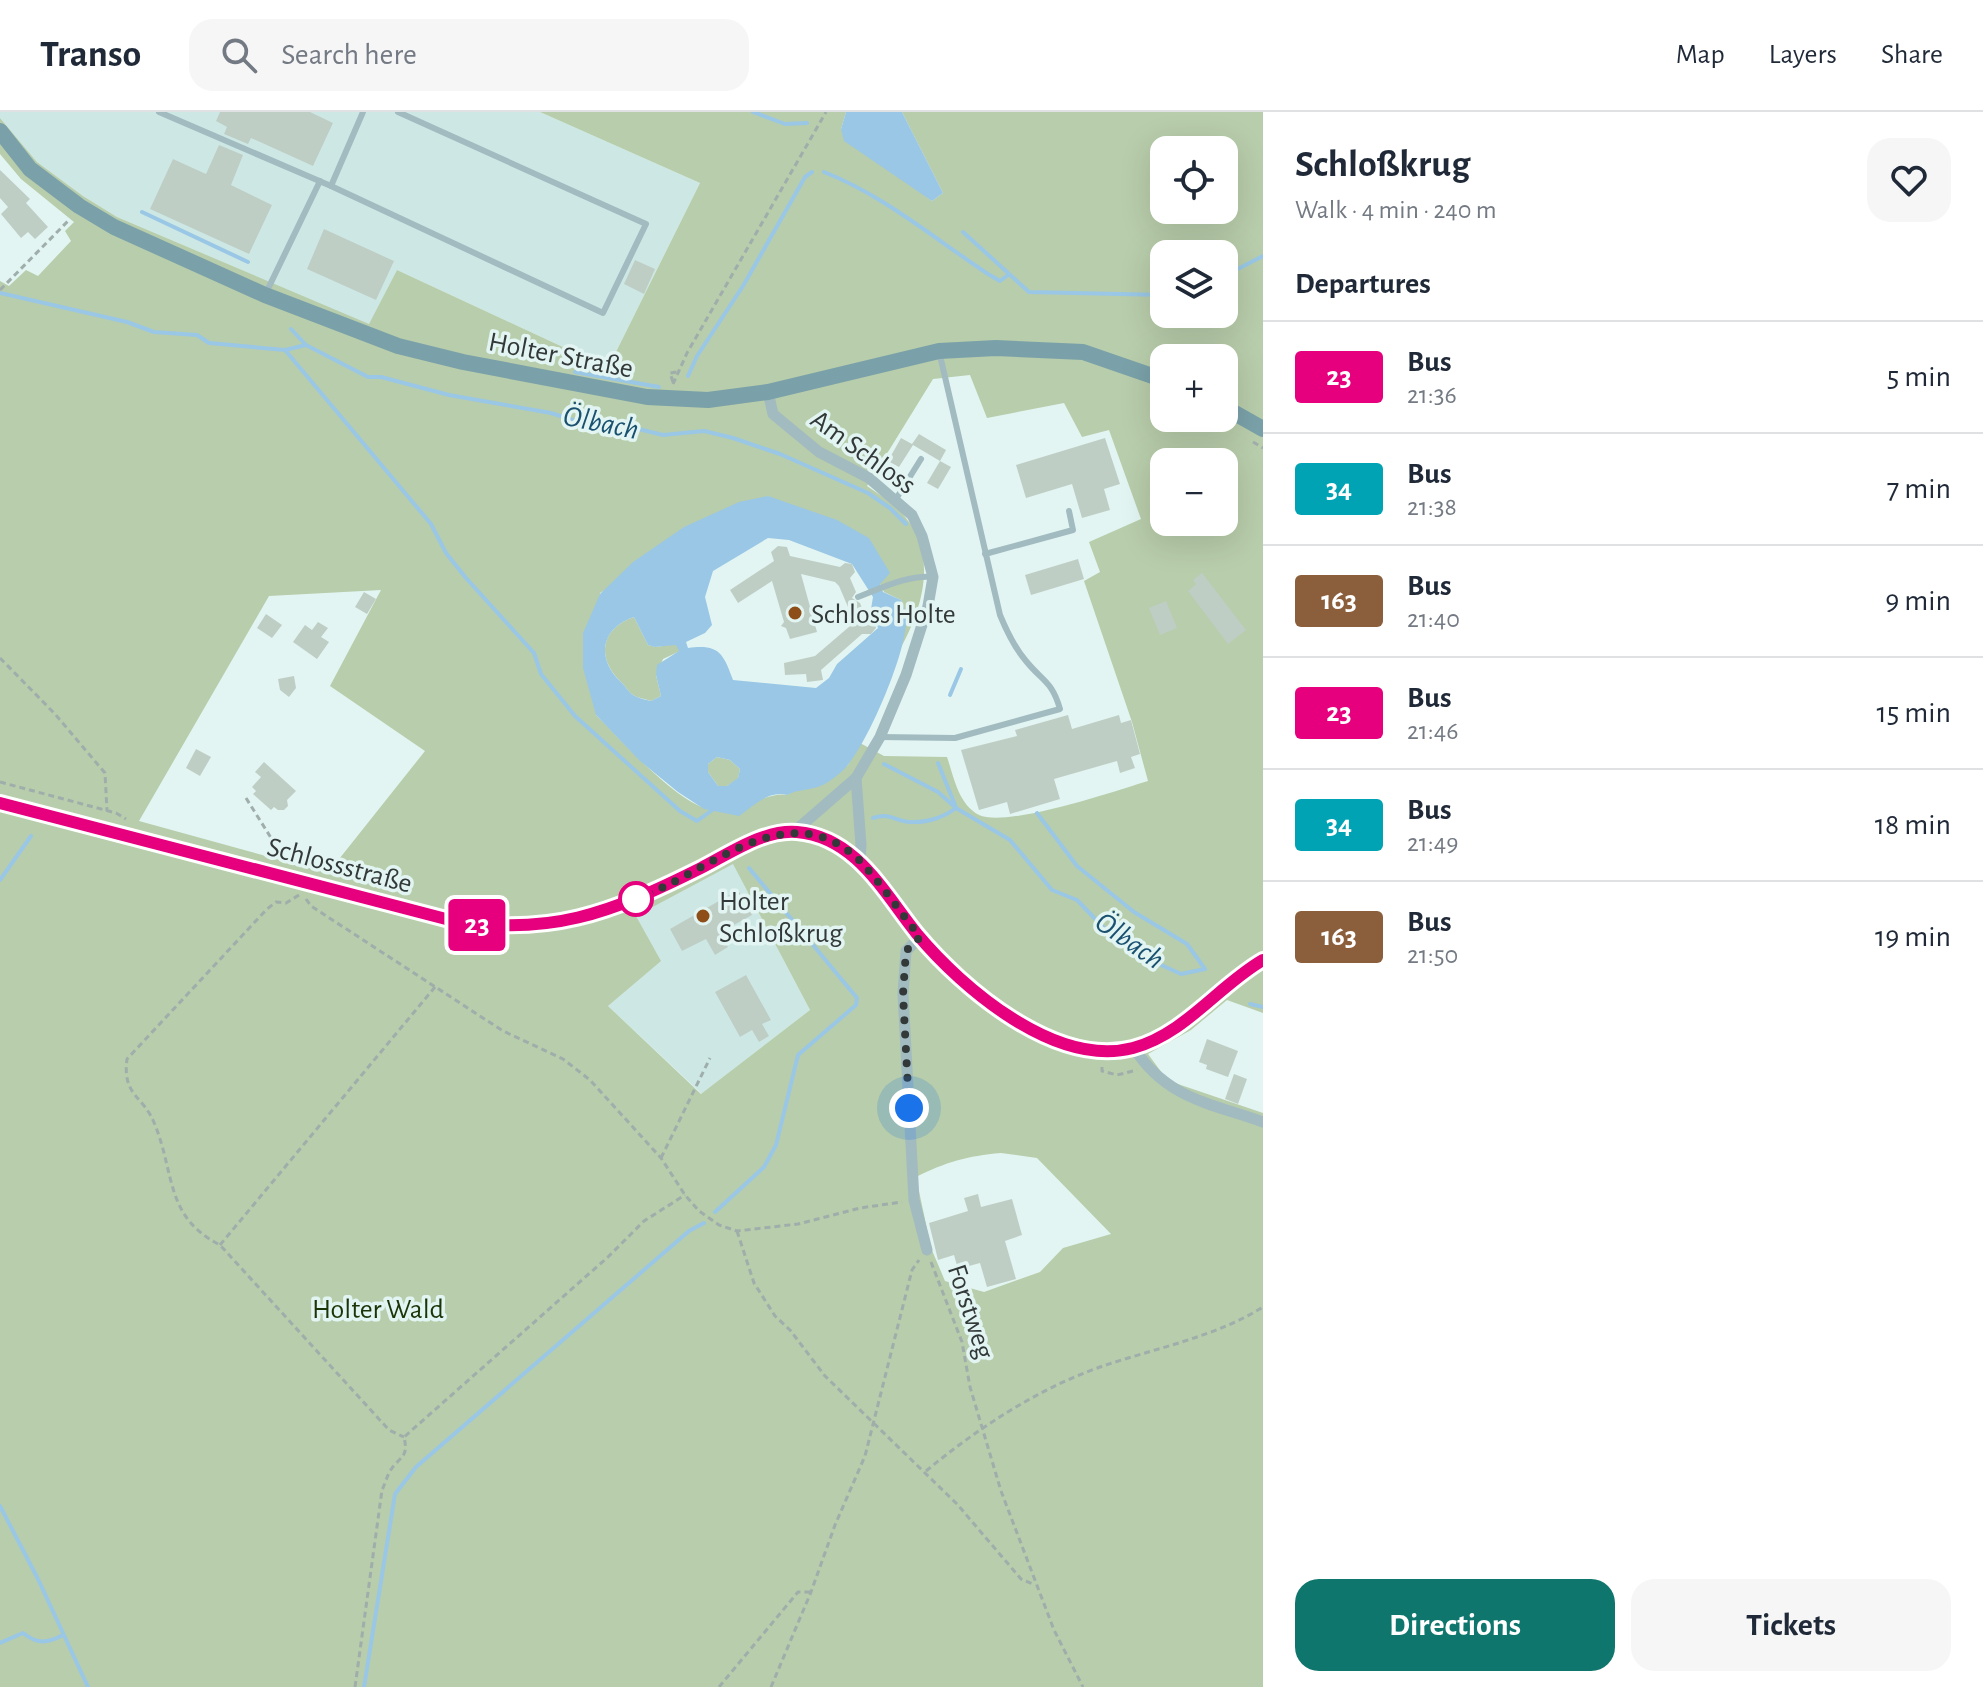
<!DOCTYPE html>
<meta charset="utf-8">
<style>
:root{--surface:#fff;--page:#f6f6f7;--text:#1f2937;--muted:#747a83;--line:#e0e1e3;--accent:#0f766e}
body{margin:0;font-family:"Alegreya Sans",sans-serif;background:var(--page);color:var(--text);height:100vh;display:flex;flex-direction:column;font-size:30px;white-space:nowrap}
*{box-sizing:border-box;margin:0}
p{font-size:26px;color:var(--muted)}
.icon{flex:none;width:44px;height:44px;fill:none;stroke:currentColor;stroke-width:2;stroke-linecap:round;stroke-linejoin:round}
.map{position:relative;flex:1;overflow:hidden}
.panel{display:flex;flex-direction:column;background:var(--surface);width:720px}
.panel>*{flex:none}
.badge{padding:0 16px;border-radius:6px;font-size:28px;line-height:52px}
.controls{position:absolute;left:1150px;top:24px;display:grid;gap:16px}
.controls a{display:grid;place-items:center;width:88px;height:88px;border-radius:16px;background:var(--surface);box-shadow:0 8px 32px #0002;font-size:40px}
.you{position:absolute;width:40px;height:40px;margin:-20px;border:6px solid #fff;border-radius:50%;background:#1a73e8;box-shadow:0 0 0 12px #1a73e833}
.map>.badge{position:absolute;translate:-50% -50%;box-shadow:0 0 0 4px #fff}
h2{padding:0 32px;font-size:30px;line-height:72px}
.round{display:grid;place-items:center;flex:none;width:84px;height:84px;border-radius:24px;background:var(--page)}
.summary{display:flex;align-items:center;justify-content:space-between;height:136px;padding:0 32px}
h1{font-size:38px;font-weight:600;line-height:60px}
.button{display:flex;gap:16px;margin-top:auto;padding:16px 32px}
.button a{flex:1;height:92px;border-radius:24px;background:var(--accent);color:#fff;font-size:32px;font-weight:600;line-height:92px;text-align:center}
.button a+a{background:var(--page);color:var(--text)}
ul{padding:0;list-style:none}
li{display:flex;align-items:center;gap:24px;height:112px;padding:0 32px;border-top:2px solid var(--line)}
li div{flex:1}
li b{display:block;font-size:30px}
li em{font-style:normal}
li .badge{min-width:88px;font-weight:700;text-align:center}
header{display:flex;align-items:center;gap:48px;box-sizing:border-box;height:112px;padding:0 40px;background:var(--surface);border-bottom:2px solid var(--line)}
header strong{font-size:38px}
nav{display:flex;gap:44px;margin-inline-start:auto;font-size:28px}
.search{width:560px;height:72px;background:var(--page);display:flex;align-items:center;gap:20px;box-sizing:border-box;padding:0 28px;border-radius:24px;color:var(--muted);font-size:30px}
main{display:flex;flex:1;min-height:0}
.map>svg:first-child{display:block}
.built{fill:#cde8e4}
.green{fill:#b8cdab;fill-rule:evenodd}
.water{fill:#99c7e5;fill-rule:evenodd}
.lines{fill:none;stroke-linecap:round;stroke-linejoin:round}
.stream{stroke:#99c7e5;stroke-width:4}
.building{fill:#bfcec5}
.path{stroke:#9faeab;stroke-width:3;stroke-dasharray:6 4;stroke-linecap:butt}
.lane{stroke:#a1bbc0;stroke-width:6}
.street{stroke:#a1bbc0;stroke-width:11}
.secondary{stroke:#7aa1a9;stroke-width:16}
.line-casing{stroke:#fff;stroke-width:18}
.line{stroke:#e6007e;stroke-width:12}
.walk{stroke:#323938;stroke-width:8;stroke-dasharray:0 14.4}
.poi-dot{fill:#8e4e18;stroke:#e2f5f2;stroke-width:3}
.stop-dot{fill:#fff;stroke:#e6007e;stroke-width:4}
.labels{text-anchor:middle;stroke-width:7;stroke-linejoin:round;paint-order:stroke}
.street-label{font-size:28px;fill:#323938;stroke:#e2f5f2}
.poi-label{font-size:28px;fill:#323938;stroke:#e2f5f2;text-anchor:start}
.park-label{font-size:28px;fill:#1c3406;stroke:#e2f5f2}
.water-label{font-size:30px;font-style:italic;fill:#1a5170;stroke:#e2f5f2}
</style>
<header>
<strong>Transo</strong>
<div class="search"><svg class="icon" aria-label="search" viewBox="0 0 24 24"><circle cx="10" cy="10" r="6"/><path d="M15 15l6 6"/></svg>Search here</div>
<nav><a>Map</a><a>Layers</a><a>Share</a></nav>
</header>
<main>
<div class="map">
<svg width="1263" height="1575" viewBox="0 0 1263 1575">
<rect width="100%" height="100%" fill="#e2f5f2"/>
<g class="built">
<path d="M0,0H540L700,71L608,256L397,158L369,213L117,105L83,84L37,50L0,6Z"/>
<path d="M733,751L810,898L702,982L608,894L660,849L636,804Z"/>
</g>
<g class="green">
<path d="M540,0H846L841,17L932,89L943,81L902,0H1263V901L1227,888L1191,918L1148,942L1162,961L1175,971L1263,1001V1575H0V169L9,174L26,158L38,164L71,129L65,119L74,110L21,67L0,42V6L37,50L83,84L117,105L369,212L397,158L608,256L700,71ZM1164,38H1224V98H1164ZM1164,142H1224V202H1164ZM1164,246H1224V306H1164ZM970,263L987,306L1064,291L1082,325L1109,318L1141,407L1089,430L1100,460L1084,469L1132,610L1148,669C1115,679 1007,716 979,703C958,692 954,665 947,645L884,644L860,631L848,653L807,677H796L787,683C773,679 740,697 722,699C685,703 622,628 596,603L600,481L768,384L880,472L884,480L901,488L906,504L900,537C922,498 938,445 906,406C896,392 880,383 867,374L933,267ZM1164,350H1224V410H1164ZM381,478L330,574L425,639L328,761L139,709L269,484ZM733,752L810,898L701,982L608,894L661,849L636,804ZM1001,1041L1037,1046L1111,1122L1063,1136L1040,1160L984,1180L945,1169L931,1136L916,1065C946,1050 967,1044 1001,1041Z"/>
<path d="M634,505L648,533L656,535L676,532L680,539L663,547L656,563L661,584L651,589C646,587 638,586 633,583C628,580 625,573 620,569C596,545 601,516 634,505Z"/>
<path d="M717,645L730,648L740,657L738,667L727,674H718L708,660V652Z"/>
</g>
<g class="water">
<path d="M846,0H902L943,81L932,89L844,29L841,17Z"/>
<path d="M768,384L837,408L869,426L890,461L880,472L883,480L901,488C903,493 906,500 906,506C908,538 868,630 847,654C842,660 834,666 828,670C816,679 800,676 787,683C768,678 753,695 739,704L704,697L678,680L640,649L596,603L583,556V521L600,482L633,450L684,415L739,390ZM768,426L789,428L852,452L873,485L871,497L878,516L837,552L829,566L816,576L733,568C723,541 719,532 688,536L686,530L705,521L712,513L705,485L713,459ZM634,505L648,533L655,535L676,533L679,539L657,553L656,563L661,584L651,589C646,588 638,586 633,583C628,580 625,573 620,569C596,546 601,516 634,505ZM717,645L730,648L740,657L738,666L727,674H718L708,660V652Z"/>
</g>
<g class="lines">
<g class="stream">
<path d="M753,0L785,12L807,11"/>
<path d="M824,60C883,83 935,127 988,162L1000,169L1008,163"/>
<path d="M142,100L248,150"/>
<path d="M963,120L1029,180L1164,183"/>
<path d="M1224,164L1263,144"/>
<path d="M0,181L127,210L154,220L197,223L209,231L285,238L431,412L446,441L466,466L534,541L541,562L575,604L680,699L697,709L715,696"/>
<path d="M291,217L306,233"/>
<path d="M285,238L306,233L368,265H381L449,283L551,301L588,313H622L663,323L704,319L733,326L780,342L868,381L890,396L906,412"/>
<path d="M575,260L659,275"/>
<path d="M688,264L697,244L743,174L805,65L812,60"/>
<path d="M950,583L961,557"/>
<path d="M938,651L955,693"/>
<path d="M884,652L938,680L956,696"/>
<path d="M873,706C892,700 895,710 912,710C927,711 944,705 956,696L1010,728L1052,778L1077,788L1105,817L1150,848L1181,862L1205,857L1187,832L1134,800L1077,754L1037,701"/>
<path d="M0,768L31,724"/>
<path d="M1250,892L1263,895"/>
<path d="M715,1100L764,1055L776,1033L798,943L856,893L857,886L749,756"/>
<path d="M0,1394L38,1467L88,1575"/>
<path d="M0,1531L23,1521C38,1533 48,1531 63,1523"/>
<path d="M364,1575L395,1382L416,1355L689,1119L704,1111"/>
</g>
</g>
<g class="building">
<path d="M220,0H310L333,11L313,54L251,26L248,32L224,22L227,15L216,9Z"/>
<path d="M219,33L243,43L231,73L272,93L249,142L150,97L173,47L206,62Z"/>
<path d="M0,58L30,87L26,91L48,115L35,127L28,120L21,126L1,102L8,95L0,86Z"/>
<path d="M324,117L394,149L376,188L307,157Z"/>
<path d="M635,148L655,157L644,182L624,172Z"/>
<path d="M919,322L946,338L940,349L913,333L899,355L888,349L901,326L912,332Z"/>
<path d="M1105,326L1120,372L1104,377L1110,398L1082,406L1072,372L1026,386L1016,353Z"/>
<path d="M940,349L951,355L938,377L927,371Z"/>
<path d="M778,434L787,435L790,444L840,455L845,451L852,452L855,460L850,466L856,480L852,486L860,491L866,506L874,508L876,516L871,522H862L821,558L823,568L807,570L806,562L785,563L784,551L815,544L857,508L854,509L839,474L835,470L801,462L817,520L790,527L786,516L781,514L784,510L772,469L738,491L730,478L774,449L771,440Z"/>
<path d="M1078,447L1084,467L1031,483L1025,463Z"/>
<path d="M1202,461L1246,518L1228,532L1188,479L1196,472L1193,468Z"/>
<path d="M364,480L376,487L367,502L355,495Z"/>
<path d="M1166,489L1177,516L1160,523L1149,496Z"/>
<path d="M266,502L282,513L272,526L257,516Z"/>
<path d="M318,510L328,516L321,525L329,530L317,547L293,530L305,513L312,518Z"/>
<path d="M294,564L296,576L289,585L280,578L278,567Z"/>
<path d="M1068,603L1072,617L1119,603L1121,611L1131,608L1140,642L1131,645L1135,656L1120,661L1117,649L1054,667L1060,687L1010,702L1007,690L979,698L961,638L1017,624L1015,618Z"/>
<path d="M196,637L211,645L200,664L186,656Z"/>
<path d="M264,650L296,679L287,688L288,694L284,698H278L274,695L271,698L253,682L256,679L252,675L261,665L255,660Z"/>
<path d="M738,778L752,803L732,814L735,820L723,827L728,835L715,843L706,827L682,839L670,817Z"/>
<path d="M746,863L771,908L762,912L769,924L759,930L752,918L740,925L715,880Z"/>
<path d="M1207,927L1238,939L1228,965L1206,957L1207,953L1199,950Z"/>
<path d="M1234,962L1247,967L1238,992L1225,987Z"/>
<path d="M978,1082L981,1095L1012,1087L1022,1123L1005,1129L1016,1167L987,1175L980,1151L958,1157L954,1143L938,1148L929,1111L968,1099L964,1086Z"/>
</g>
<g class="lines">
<g class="path">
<path d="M0,178L70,107"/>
<path d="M673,270L670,261L677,260"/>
<path d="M673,272L687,241L826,0"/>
<path d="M1253,330L1263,336"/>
<path d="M0,546L55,602L105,661L107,699"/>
<path d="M0,670L116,701L126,707"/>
<path d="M246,686L273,729V746"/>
<path d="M299,783L286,791L276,790L267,797L127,947C122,985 144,983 155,1013C175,1062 165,1105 220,1133L389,1318L404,1325"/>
<path d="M306,787L311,794L503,919L563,947L590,968L661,1046L685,1083L699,1099L719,1113L737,1119L798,1112L860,1096L902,1090"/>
<path d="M1102,955V959L1117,963L1137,958"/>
<path d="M661,1046L710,946"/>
<path d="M737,1119L754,1171L775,1204L790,1218L825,1264L957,1392L1021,1467L1035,1473"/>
<path d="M220,1133L435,875"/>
<path d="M931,1150L962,1230L970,1275L1001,1379L1054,1518L1083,1575"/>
<path d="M926,1359C978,1316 1039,1276 1103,1254C1156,1236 1215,1225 1263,1195"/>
<path d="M355,1575L382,1378C385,1372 387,1364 390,1359C400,1343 409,1347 404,1325L608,1145L644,1109L685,1083"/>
<path d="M719,1575L798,1480H811"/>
<path d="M771,1575L811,1480L835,1413L865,1344L912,1158L919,1148"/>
</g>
<g class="lane">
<path d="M159,0L331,74L603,201L646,112L398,0"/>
<path d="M331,74L363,0"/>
<path d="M265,183L320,69"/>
<path d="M896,387L921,347"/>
<path d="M985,442L1073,418L1069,399"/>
<path d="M858,485C882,476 907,463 933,465"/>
<path d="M880,625L955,626L1060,597C1052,569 1043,570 1026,549C1014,535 1007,520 1000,503L939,239"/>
</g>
<g class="street">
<path d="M768,280L773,302L819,340L869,366L912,403L922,424L933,465L928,494L906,563L880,625L856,666L795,719"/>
<path d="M856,666L861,733L860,749"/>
<path d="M920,825L906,839L903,882L914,1088L927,1138"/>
<path d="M1134,936C1166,986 1209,991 1263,1010"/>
</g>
<g class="secondary">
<path d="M0,19L30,57L79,94L114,115L265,183L398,234L463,250L647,285L708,288L768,280L939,239L996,236L1083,240L1164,268"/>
<path d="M1224,295L1263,317"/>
<path d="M0,691L446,807C551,826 609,802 701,756C729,742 764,717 797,720C859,725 884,786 921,827C969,880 1055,956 1133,936C1185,922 1218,875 1263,848"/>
</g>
</g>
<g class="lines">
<g class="line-casing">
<path id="line" d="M0,691L446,807C548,826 611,801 701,756C729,742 764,717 797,720C856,725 884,781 917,822C963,877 1056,956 1133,936C1185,922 1218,874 1263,848"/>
</g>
<use href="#line" class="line"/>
<path class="walk" d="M636,787C707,762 788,679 859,748C881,771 900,800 920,825L906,839L903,882L909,996"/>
</g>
<g class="poi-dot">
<circle cx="795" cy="501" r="8"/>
<circle cx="703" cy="804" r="8"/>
</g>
<circle class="stop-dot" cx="636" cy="787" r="16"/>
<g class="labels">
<g class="street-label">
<text transform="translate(561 242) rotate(11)" y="10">Holter Straße</text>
<text transform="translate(864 339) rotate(36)" y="10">Am Schloss</text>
<text transform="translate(340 752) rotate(15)" y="10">Schlossstraße</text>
<text transform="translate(972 1199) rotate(72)" y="10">Forstweg</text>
</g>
<g class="poi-label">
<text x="811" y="511">Schloss Holte</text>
<text x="719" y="798">Holter<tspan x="719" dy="32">Schloßkrug</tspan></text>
</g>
<g class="park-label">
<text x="378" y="1206">Holter Wald</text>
</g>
<g class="water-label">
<text transform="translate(601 310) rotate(11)" y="10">Ölbach</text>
<text transform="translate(1130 828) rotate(35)" y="10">Ölbach</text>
</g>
</g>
</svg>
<div class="controls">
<a><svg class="icon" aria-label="locate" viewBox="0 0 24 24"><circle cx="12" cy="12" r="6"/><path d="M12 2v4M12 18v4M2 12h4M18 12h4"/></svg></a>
<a><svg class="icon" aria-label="layers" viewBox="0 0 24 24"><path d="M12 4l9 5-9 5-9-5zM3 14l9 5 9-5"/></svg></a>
<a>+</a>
<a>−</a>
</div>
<div class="you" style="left:909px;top:996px"></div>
<b class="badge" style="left:477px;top:813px;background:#e6007e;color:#fff">23</b>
</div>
<section class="panel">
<div class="summary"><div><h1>Schloßkrug</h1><p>Walk · 4 min · 240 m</p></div><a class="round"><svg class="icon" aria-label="heart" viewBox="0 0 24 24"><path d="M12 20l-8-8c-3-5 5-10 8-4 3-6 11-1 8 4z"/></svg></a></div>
<h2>Departures</h2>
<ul>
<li><span class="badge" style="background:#e6007e;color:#fff">23</span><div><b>Bus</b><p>21:36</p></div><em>5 min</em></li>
<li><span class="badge" style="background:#00a3b4;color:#fff">34</span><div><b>Bus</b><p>21:38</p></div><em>7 min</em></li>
<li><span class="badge" style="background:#8b5e3c;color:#fff">163</span><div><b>Bus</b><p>21:40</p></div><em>9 min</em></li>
<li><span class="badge" style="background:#e6007e;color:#fff">23</span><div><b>Bus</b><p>21:46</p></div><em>15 min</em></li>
<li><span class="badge" style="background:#00a3b4;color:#fff">34</span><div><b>Bus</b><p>21:49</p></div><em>18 min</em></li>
<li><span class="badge" style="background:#8b5e3c;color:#fff">163</span><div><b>Bus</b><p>21:50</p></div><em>19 min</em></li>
</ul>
<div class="button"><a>Directions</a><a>Tickets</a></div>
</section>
</main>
